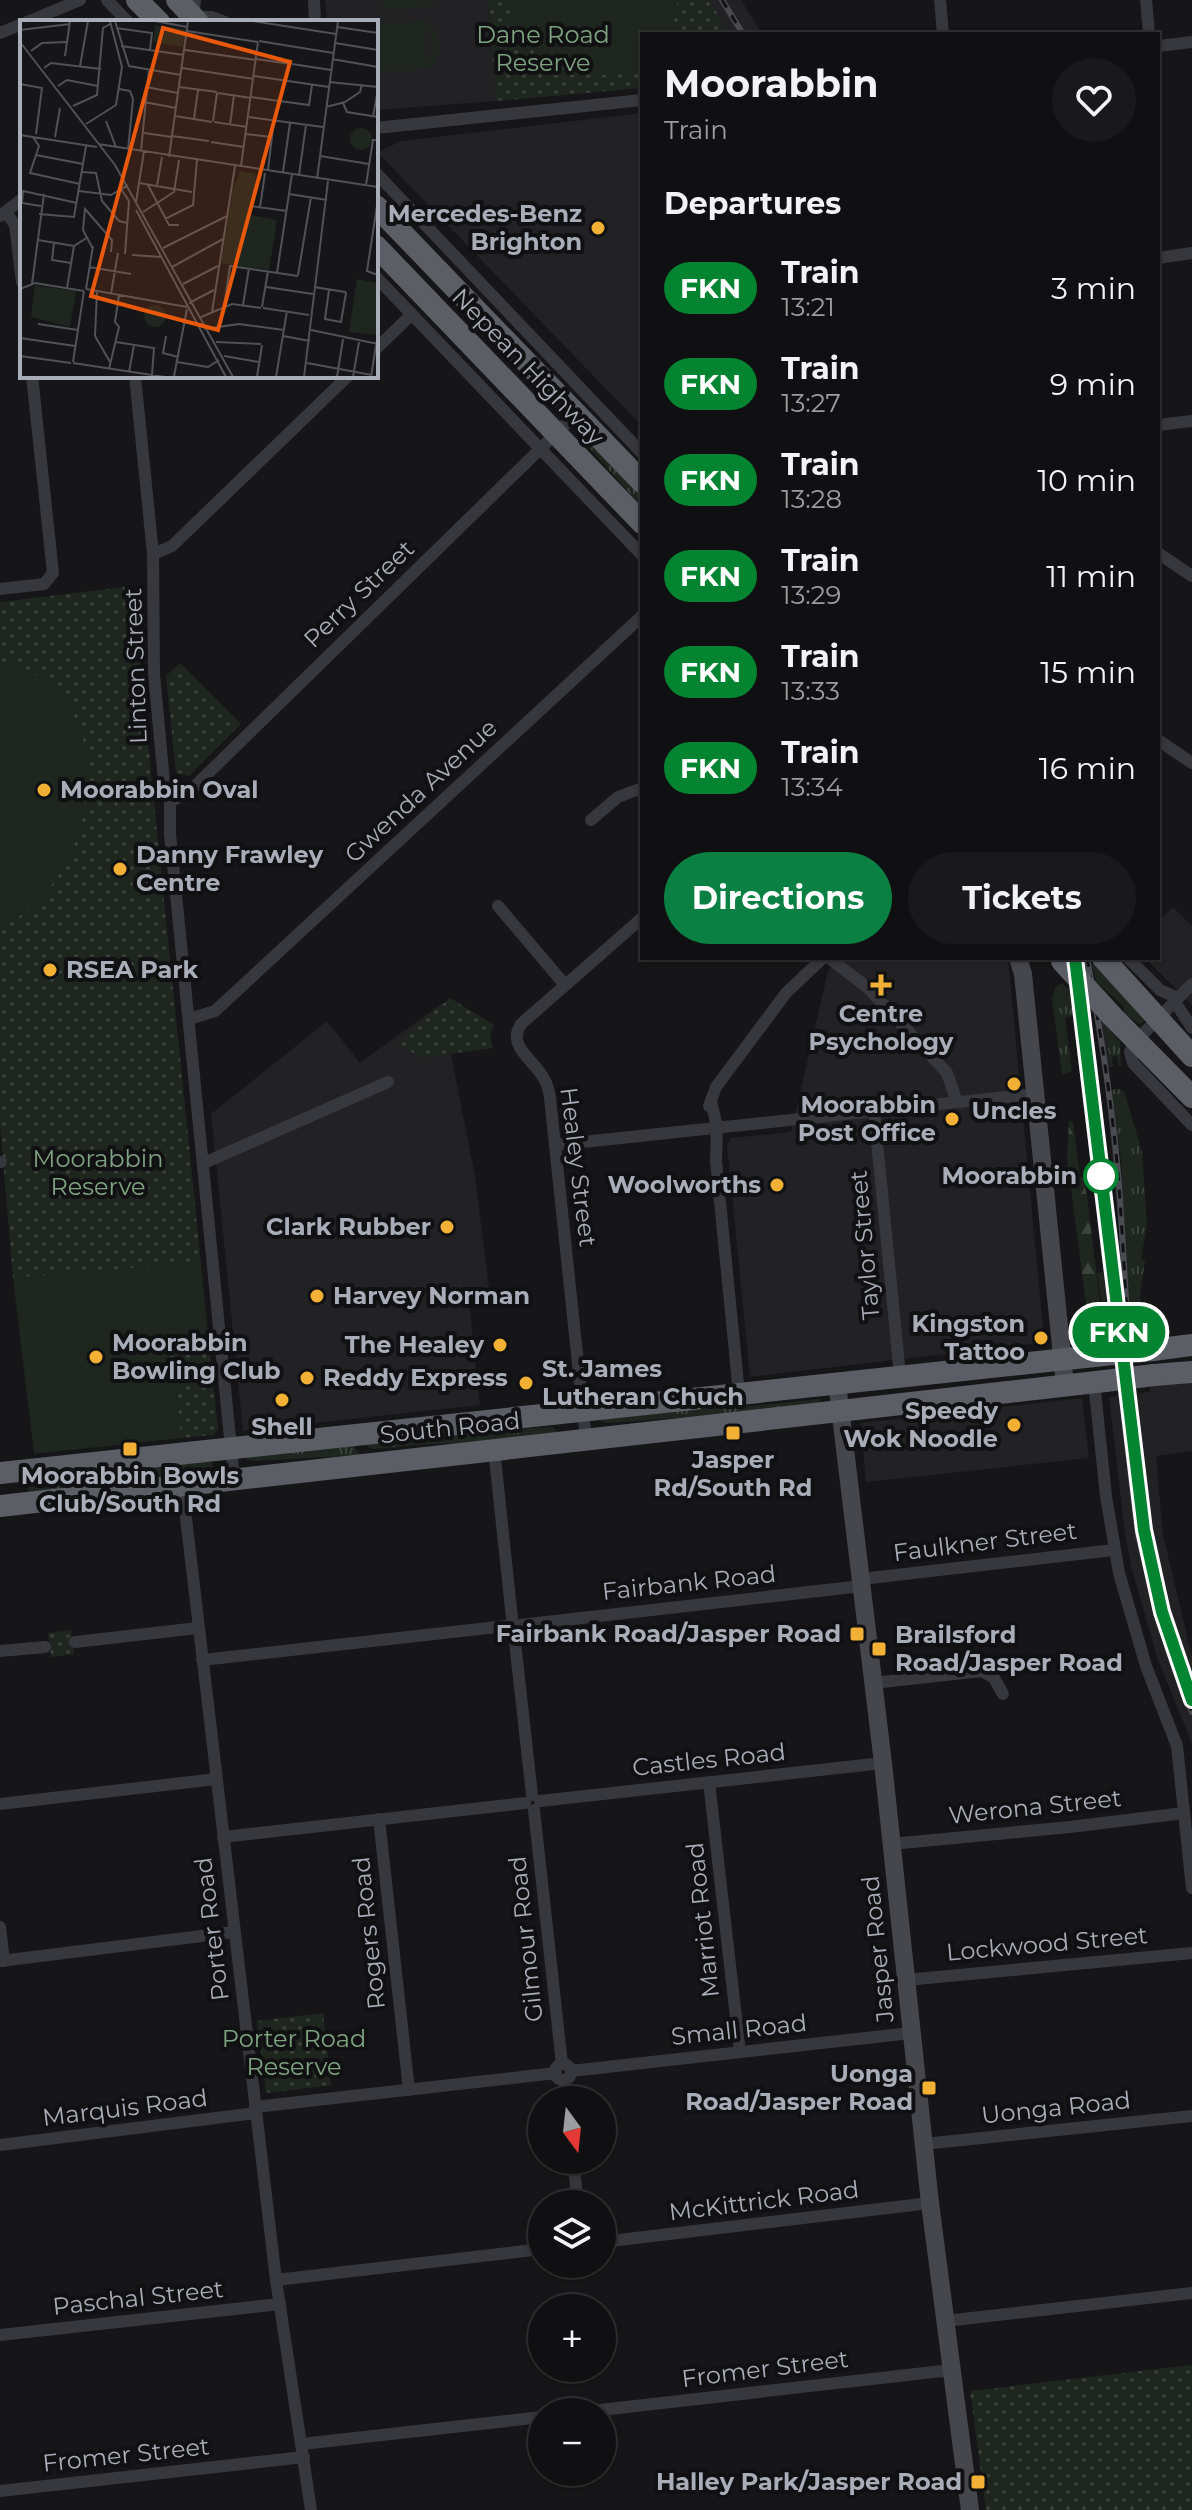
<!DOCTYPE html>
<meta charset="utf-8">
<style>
:root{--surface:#101012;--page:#19191b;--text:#f1f3f6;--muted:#9c9d9f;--line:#303032;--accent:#0b8043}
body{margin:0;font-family:Montserrat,sans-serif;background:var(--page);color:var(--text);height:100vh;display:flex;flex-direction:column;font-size:30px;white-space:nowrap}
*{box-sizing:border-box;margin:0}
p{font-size:26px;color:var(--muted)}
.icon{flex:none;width:44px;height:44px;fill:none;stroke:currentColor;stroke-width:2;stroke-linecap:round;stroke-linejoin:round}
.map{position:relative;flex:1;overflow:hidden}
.side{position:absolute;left:640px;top:32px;width:520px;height:928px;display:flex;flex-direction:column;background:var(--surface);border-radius:0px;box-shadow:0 2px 6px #0004,0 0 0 2px var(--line)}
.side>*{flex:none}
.badge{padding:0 16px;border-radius:26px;font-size:28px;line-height:52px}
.needle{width:52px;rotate:165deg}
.tools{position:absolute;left:528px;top:2086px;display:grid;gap:16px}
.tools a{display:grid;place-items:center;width:88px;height:88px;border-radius:50%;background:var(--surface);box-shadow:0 2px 6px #0004,0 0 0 2px var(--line);font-size:40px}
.map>.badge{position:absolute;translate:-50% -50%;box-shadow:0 0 0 4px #fff}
h2{padding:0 24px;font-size:30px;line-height:72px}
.round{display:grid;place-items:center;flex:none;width:84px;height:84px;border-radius:42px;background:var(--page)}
.headline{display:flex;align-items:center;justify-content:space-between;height:136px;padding:0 24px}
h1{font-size:38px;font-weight:700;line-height:60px}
.cta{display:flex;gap:16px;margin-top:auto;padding:16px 24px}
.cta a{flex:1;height:92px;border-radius:48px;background:var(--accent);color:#fff;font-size:32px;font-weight:700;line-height:92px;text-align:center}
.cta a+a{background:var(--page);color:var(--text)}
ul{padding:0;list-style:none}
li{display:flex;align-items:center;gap:24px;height:96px;padding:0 24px}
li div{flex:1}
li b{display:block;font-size:30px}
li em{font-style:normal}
li .badge{min-width:88px;font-weight:700;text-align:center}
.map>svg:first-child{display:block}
.built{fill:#222225}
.grass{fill:url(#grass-tufts)}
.forest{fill:url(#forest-firs)}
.park{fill:url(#park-dots)}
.garden{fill:#1e261f;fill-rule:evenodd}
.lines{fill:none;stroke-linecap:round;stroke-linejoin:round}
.minor{stroke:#37383d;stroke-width:12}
.secondary{stroke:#45474d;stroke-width:18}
.trunk{stroke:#5b5e65;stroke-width:22}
.rail-casing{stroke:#4a4c52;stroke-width:6}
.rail{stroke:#111113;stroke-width:3;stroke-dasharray:9;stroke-linecap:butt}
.trunk-bridge{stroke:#5b5e65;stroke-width:22}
.line-casing{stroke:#fff;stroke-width:18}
.line{stroke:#028430;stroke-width:12}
.poi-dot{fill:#f2b134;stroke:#111113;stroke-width:3}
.stop-dot{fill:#fff;stroke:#028430;stroke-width:4}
.labels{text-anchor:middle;stroke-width:8;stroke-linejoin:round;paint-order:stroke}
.park-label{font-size:24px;fill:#7fa381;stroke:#111113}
.poi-label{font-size:24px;font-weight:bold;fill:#a8adb8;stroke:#111113;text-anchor:end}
.street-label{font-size:24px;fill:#a8adb8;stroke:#111113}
.stop-label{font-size:24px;font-weight:bold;fill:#a8adb8;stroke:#111113;text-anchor:end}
.inset-road{fill:none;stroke:#505258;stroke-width:2}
.view{fill:#e8590c;fill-opacity:0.15;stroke:#e8590c;stroke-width:4}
.inset-edge{fill:none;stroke:#a8adb8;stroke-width:4}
</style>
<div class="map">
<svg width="1192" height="2510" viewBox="0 0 1192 2510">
<defs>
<pattern id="grass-tufts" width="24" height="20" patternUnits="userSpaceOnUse" patternTransform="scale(2)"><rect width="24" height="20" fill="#1e261f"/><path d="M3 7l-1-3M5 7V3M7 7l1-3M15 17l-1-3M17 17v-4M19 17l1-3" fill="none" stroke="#3c433d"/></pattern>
<pattern id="forest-firs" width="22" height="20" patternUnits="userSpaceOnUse" patternTransform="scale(2)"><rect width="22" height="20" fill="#1e261f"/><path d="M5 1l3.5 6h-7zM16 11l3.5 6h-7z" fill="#3c433d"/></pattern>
<pattern id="park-dots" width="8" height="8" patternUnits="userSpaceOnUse" patternTransform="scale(2)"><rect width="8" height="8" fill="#1e261f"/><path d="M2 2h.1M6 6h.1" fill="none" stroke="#3c433d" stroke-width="1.8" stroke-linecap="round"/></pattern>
</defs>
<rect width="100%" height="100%" fill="#161618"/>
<g class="built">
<path d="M325,0H488L496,101L376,110V22H327Z"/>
<path d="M709,0H741L762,34H730Z"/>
<path d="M642,113V426L377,152L402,141Z"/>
<path d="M1173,907L1192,926V1005L1145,958H1158V921Z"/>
<path d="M841,958H1008L1044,1338L1040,1343L750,1377L727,1145L731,1138L791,1132L828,971Z"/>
<path d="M1070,991L1095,1013L1104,1022L1111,1067L1103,1068L1095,1013L1084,1014L1113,1256L1118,1255L1119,1230L1106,1090H1111L1116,1124L1125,1206L1130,1333L1111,1335Z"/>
<path d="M441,1004L475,1176L489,1288L468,1291L480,1405L243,1431L211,1114L327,1021L360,1063Z"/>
<path d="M1192,1382V1451L1156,1456L1163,1535L1192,1657V1744L1157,1657L1131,1566L1125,1534L1109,1397L1150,1392V1386Z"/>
<path d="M1082,1398L1089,1458L866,1482L861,1423Z"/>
</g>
<g class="grass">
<path d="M584,435L642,494V507L584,442L581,438Z"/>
<path d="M1091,962L1147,1020L1139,1024L1124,1013V1007L1096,981Z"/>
<path d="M1062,983L1070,991L1073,1016L1065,1018L1072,1071L1062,1075L1052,999L1055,988Z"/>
<path d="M1104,1022L1120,1042L1121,1066H1118L1117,1056L1112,1057L1113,1067H1111Z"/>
<path d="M1118,1089L1124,1091L1142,1152L1147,1224L1141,1259L1145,1261L1140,1296L1143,1331L1130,1333L1121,1161L1111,1090Z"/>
<path d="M1103,1272L1111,1335H1107L1097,1273Z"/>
<path d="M820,1399V1403L744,1413L607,1423L598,1420L655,1410L732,1408Z"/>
<path d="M553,1427L557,1432L555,1434L477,1443L430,1444L374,1449L362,1444L442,1433Z"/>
<path d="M351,1443L361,1455L254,1461L245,1459L247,1457Z"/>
<path d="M209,1459L213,1467L203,1473L32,1494L28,1489V1480Z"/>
</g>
<path class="forest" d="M1069,1121L1073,1122L1080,1177H1083L1087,1196L1102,1319L1108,1342L1094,1341L1089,1327L1067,1157Z"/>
<g class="park">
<path d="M488,0H709L730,34H642V88L496,101Z"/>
<path d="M132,586L201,1263L13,1278L0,1124V602Z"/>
<path d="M180,663L241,724L189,776L176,773L166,676Z"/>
<path d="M450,998L494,1025L490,1035L493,1048L421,1058L398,1043Z"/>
<path d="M210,1352L218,1429L213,1435L181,1438L174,1368L169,1356Z"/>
<path d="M71,1630L74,1654L51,1657L48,1633Z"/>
<path d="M323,2013L331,2085L268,2093L266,2091L257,2021Z"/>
<path d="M1192,2365V2510H986L970,2391Z"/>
</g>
<g class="garden">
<path d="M383,0H433L434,6L383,10Z"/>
<path d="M505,0H677V11L670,34H642V63C585,97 525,54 505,0Z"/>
<path d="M423,21C441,24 446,61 429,67C414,72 392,70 376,72V24ZM423,27L429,29L433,55L426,62Z"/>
<path d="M0,661C130,688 103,881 0,927Z"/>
<path d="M201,1263L210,1352L169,1356L174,1368L181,1438L34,1454L13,1278Z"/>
</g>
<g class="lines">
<g class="minor">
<path d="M107,0L128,22"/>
<path d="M195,0L193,17H212L225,22"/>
<path d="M314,0L315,22"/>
<path d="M940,0L943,34"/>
<path d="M1146,0L1149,34"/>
<path d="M27,22L80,0"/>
<path d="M0,33L22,24"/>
<path d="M1158,46L1192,42"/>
<path d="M376,128L642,100"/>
<path d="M376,173L642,453"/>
<path d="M6,212L15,225L22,282"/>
<path d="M0,216L22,199"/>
<path d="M1158,258L1192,253"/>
<path d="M376,277L642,555"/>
<path d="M376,349L412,314"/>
<path d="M135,376L153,554L154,674L164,781L170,802V834L234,1478"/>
<path d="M1158,425L1192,421"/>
<path d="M1158,553L1192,576"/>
<path d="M153,554L172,546L348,376"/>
<path d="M0,589L44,584L53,573L32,376"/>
<path d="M1158,740L1192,763"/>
<path d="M170,802L193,788L576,414"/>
<path d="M591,820L618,797L642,788"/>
<path d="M498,906L565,985"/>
<path d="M829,958L868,988L947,1073L957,1102"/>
<path d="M1128,958L1160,990L1178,998"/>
<path d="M1192,984L1136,1041L1130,1052L1133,1063L1192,1125"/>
<path d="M1175,1002L1192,1028"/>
<path d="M189,1019L215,1011L642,616"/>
<path d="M711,1101L717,1127L716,1161L739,1393"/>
<path d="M709,1106L716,1087L786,993L823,958"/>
<path d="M874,1111L900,1376"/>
<path d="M555,1145L1035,1094"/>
<path d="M0,1162H1"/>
<path d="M204,1163L388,1082"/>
<path d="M1094,1382L1106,1496L1119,1573L1146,1666L1177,1746L1192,1888"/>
<path d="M586,1439L550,1098C549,1091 548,1085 544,1079C535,1060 506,1047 521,1024L642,918"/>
<path d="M494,1449L512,1618"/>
<path d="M182,1484L276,2280L311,2510"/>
<path d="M861,1579L1114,1550"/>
<path d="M520,1625L862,1586"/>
<path d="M514,1633L532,1795"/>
<path d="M75,1642L198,1628"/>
<path d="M0,1651L45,1647"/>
<path d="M202,1660L506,1626"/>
<path d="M873,1683L982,1671L994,1678L1003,1694"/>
<path d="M709,1782L740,2052"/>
<path d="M540,1801L883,1763"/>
<path d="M0,1804L216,1779"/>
<path d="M534,1810L562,2064"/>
<path d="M379,1819L409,2090"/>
<path d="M223,1837L525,1803"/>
<path d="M891,1844L1070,1827L1184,1813"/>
<path d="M0,1927L4,1961"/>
<path d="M0,1961L234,1932"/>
<path d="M906,1980L1192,1953"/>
<circle cx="563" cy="2072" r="8"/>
<path d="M571,2071L911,2033"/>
<path d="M564,2080L567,2100"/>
<path d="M255,2107L556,2073"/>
<path d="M924,2144L1192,2116"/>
<path d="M0,2145L256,2113"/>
<path d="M573,2160L578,2204"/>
<path d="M602,2242L930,2203"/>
<path d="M276,2280L542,2249"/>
<path d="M945,2321L1192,2293"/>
<path d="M0,2335L280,2304"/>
<path d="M583,2412L951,2370"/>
<path d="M302,2444L542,2417"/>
<path d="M0,2491L304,2457"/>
</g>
<g class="secondary">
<path d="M1018,958L1023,974L1065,1385"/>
<path d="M837,1383L883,1763L930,2203L970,2510"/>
</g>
<g class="trunk">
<path d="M137,0L159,22"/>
<path d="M177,0L198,22"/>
<path d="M376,206L642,482"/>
<path d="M376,246L642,523"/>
<path d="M1103,958L1192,1056"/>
<path d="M1112,1016L1192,1097"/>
<path d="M1153,1350L1192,1345"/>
<path d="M1154,1375L1192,1372"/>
<path d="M0,1473L1113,1354"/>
<path d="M0,1506L1105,1381"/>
</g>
<g class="rail-casing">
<g id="rail">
<path d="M722,0L743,34"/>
<path d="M1069,958L1138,1534C1152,1595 1166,1655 1192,1712"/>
<path d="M1087,958C1101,1033 1113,1110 1119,1186C1131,1352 1130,1525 1192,1683"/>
</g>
</g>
<use href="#rail" class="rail"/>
<g class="trunk-bridge">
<path d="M1062,961L1112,1016"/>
<path d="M1113,1354L1153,1350"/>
<path d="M1105,1381L1154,1375"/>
</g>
</g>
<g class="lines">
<g class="line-casing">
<path id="line" d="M1075,958L1144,1530L1162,1612L1192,1700"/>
</g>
<use href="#line" class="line"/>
</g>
<g class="poi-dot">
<circle cx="598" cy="228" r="8"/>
<circle cx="44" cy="790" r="8"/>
<circle cx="120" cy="869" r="8"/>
<circle cx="50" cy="970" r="8"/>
<path d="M877 973h8v8h8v8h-8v8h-8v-8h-8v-8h8z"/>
<circle cx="1014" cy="1084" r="8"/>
<circle cx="952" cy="1119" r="8"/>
<circle cx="777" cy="1185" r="8"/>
<circle cx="447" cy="1227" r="8"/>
<circle cx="317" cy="1296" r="8"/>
<circle cx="1041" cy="1338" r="8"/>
<circle cx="500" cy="1345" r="8"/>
<circle cx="96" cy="1357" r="8"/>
<circle cx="307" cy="1378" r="8"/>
<circle cx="526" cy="1383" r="8"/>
<circle cx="282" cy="1400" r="8"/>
<circle cx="1014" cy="1425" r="8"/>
<rect x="725" y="1425" width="16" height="16" rx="4"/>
<rect x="122" y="1441" width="16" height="16" rx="4"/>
<rect x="849" y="1626" width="16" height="16" rx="4"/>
<rect x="871" y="1641" width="16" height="16" rx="4"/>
<rect x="921" y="2080" width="16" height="16" rx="4"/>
<rect x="970" y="2474" width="16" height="16" rx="4"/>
</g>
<circle class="stop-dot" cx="1101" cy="1176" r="16"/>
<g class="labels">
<g class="park-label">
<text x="543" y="43">Dane Road<tspan x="543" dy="28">Reserve</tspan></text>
<text x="98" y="1167">Moorabbin<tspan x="98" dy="28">Reserve</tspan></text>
<text x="294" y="2047">Porter Road<tspan x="294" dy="28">Reserve</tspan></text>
</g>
<g class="poi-label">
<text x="582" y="222">Mercedes-Benz<tspan x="582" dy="28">Brighton</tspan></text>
<text x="60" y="798" text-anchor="start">Moorabbin Oval</text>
<text x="136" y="863" text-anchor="start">Danny Frawley<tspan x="136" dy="28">Centre</tspan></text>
<text x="66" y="978" text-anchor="start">RSEA Park</text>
<text x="881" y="1022" text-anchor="middle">Centre<tspan x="881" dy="28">Psychology</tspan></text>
<text x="936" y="1113">Moorabbin<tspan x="936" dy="28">Post Office</tspan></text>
<text x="1014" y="1119" text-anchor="middle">Uncles</text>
<text x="761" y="1193">Woolworths</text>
<text x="431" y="1235">Clark Rubber</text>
<text x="333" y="1304" text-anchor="start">Harvey Norman</text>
<text x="1025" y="1332">Kingston<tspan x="1025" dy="28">Tattoo</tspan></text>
<text x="112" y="1351" text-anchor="start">Moorabbin<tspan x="112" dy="28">Bowling Club</tspan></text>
<text x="484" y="1353">The Healey</text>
<text x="542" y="1377" text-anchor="start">St. James<tspan x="542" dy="28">Lutheran Chuch</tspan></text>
<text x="323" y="1386" text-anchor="start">Reddy Express</text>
<text x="998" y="1419">Speedy<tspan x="998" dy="28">Wok Noodle</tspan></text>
<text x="282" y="1435" text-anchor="middle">Shell</text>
<text x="733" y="1468" text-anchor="middle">Jasper<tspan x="733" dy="28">Rd/South Rd</tspan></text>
<text x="130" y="1484" text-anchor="middle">Moorabbin Bowls<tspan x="130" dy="28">Club/South Rd</tspan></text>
<text x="841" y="1642">Fairbank Road/Jasper Road</text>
<text x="895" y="1643" text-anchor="start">Brailsford<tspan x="895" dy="28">Road/Jasper Road</tspan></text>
<text x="913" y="2082">Uonga<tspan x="913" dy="28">Road/Jasper Road</tspan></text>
<text x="962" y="2490">Halley Park/Jasper Road</text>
</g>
<g class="street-label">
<text transform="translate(528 367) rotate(46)" y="8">Nepean Highway</text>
<text transform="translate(359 594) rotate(-44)" y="8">Perry Street</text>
<text transform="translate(136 666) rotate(-92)" y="8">Linton Street</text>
<text transform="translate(421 791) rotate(-43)" y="8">Gwenda Avenue</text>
<text transform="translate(578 1167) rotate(83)" y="8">Healey Street</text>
<text transform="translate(865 1245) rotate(-95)" y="8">Taylor Street</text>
<text transform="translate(450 1428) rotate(-6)" y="8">South Road</text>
<text transform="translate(985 1542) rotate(-7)" y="8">Faulkner Street</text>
<text transform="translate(689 1583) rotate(-6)" y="8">Fairbank Road</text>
<text transform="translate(709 1760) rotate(-6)" y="8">Castles Road</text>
<text transform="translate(1035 1807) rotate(-6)" y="8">Werona Street</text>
<text transform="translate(703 1920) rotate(-96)" y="8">Marriot Road</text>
<text transform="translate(212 1929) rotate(-97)" y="8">Porter Road</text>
<text transform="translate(369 1933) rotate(-96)" y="8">Rogers Road</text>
<text transform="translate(526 1939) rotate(-96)" y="8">Gilmour Road</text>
<text transform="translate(1047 1944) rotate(-5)" y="8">Lockwood Street</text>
<text transform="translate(878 1949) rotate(-96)" y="8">Jasper Road</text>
<text transform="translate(739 2030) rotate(-6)" y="8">Small Road</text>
<text transform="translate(125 2108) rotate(-7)" y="8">Marquis Road</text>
<text transform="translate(1056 2108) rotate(-6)" y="8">Uonga Road</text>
<text transform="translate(764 2201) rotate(-7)" y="8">McKittrick Road</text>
<text transform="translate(138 2298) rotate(-6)" y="8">Paschal Street</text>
<text transform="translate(765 2369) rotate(-7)" y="8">Fromer Street</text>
<text transform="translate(126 2455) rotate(-6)" y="8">Fromer Street</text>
</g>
<g class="stop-label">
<text x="1077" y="1184">Moorabbin</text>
</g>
</g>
<g transform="translate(20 20)">
<rect width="358" height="358" fill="#161618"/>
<path d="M135,5L165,9L163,27L133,22ZM213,169L234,173L230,195L257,200L249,250L201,243ZM337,259L358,263L356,315L329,312ZM15,265L56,271L50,307L11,297Z" fill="#1e261f"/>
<path d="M330 119a11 11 0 1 1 22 0a11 11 0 1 1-22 0ZM220,151L236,154L234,173L213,169ZM210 225a14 14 0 1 1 28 0a14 14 0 1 1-28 0ZM124 296a11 11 0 1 1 22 0a11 11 0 1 1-22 0ZM334 299a11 11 0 1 1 22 0a11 11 0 1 1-22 0Z" fill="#1e261f"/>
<path class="inset-road" d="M95,1L109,46L161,55M135,1L167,7M233,1L316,14M317,7L358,13M96,8L132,13L130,30M0,10L50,4M167,11L238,22M239,21L313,33M0,22L95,145L213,357M315,23L358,30M101,26L164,35M165,30L236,40M11,31L22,23L46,22M45,36L50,1M236,39L271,44M312,39L358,47M272,44L311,50M60,46L68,1M24,48L31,43L81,49M162,48L234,59M234,56L309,67M309,62L358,67M0,64L22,68L16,114M38,66L47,60L78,66M126,67L158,73M159,67L197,72M99,69L110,71L113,79L108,130M198,73L231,78M231,77L289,85L292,65M124,82L156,88M323,83L327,92L358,97M53,86L77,75L83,8L90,4M306,87L325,82L340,72L342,64M155,96L192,102M229,97L303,107M353,97L358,69M174,99L178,70M86,101L96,127M193,101L197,73M194,102L227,107M66,104L96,85L102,47L90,1M210,105L214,75M124,113L152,117M226,114L251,117M0,115L77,127M152,116L189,121M13,117L19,126L10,153L60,164M35,117L40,88M191,122L224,127M78,124L358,167M121,131L129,49M16,135L63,144M300,136L349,144M149,137L168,1M221,146L238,22M248,150L254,100M62,152L76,153L82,181L99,201L107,203M263,152L270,103M279,155L286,105M297,159L318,1M119,163L172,172M128,165L149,205H159M346,165L353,120H358M137,166L142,137M101,169L109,181L105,234M59,171L91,175L108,165M269,174L307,180M358,179L347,251L358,255M116,182L124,131M21,186L2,183L3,171L57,183M231,186L267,191M240,187L245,153M116,190L206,357M123,192L154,172L159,140M19,194L54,197L66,126M145,199L173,185L177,140M18,220L54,226L68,217M34,223L32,240L51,243M143,228L207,196M73,229L63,210L65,189L92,220L91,232M112,235L142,237M69,247L111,254M152,247L203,219M257,253L272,154M278,255L291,177M12,264L24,174M163,264L198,246M246,267L293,274M294,267L325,272L326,273L321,302L305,299L309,270M47,268L54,226M0,269L15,263L64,271M66,269L167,287M66,269L73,226M77,272L75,316L90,342M91,274L98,233M169,283L194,270M223,285L229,248M204,287L210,246L278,256M242,287L248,251M243,288L289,295M192,292L215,146M181,297L212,284L241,288M18,304L58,310M184,309L219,304L264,310M291,310L358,324M146,316L143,333L158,337M263,316L290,321M0,318L55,326M96,322L134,328L132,355M196,322L241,324M0,336L51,343M204,336L239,342M53,342L64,271M157,342L188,347L199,340M53,343L145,357M287,343L352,355M89,349L99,307L95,302L99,275M109,352L114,325M154,356L167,289M237,357L242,325M256,357L267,291M284,357L308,161M317,357L323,319M333,357L339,322M351,357L358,313"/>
<path class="view" d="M143,8L270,42L198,310L71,276Z"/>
<rect width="358" height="358" class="inset-edge"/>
</g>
</svg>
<div class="tools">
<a><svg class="needle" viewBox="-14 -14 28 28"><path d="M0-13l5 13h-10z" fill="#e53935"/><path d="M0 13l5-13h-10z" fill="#9c9d9f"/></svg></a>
<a><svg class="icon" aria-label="layers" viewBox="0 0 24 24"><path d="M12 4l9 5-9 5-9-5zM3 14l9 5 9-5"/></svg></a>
<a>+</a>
<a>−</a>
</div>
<b class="badge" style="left:1119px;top:1332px;background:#028430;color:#fff">FKN</b>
<section class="side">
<div class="headline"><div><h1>Moorabbin</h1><p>Train</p></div><a class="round"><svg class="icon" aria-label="heart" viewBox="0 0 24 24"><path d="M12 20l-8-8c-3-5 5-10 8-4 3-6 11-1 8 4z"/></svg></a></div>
<h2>Departures</h2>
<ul>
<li><span class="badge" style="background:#028430;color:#fff">FKN</span><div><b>Train</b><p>13:21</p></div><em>3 min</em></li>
<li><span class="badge" style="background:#028430;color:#fff">FKN</span><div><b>Train</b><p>13:27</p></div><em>9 min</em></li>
<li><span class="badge" style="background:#028430;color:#fff">FKN</span><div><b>Train</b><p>13:28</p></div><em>10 min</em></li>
<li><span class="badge" style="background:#028430;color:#fff">FKN</span><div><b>Train</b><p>13:29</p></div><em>11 min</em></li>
<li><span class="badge" style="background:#028430;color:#fff">FKN</span><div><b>Train</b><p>13:33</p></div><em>15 min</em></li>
<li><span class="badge" style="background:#028430;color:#fff">FKN</span><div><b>Train</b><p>13:34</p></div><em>16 min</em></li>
</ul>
<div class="cta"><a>Directions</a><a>Tickets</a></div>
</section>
</div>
